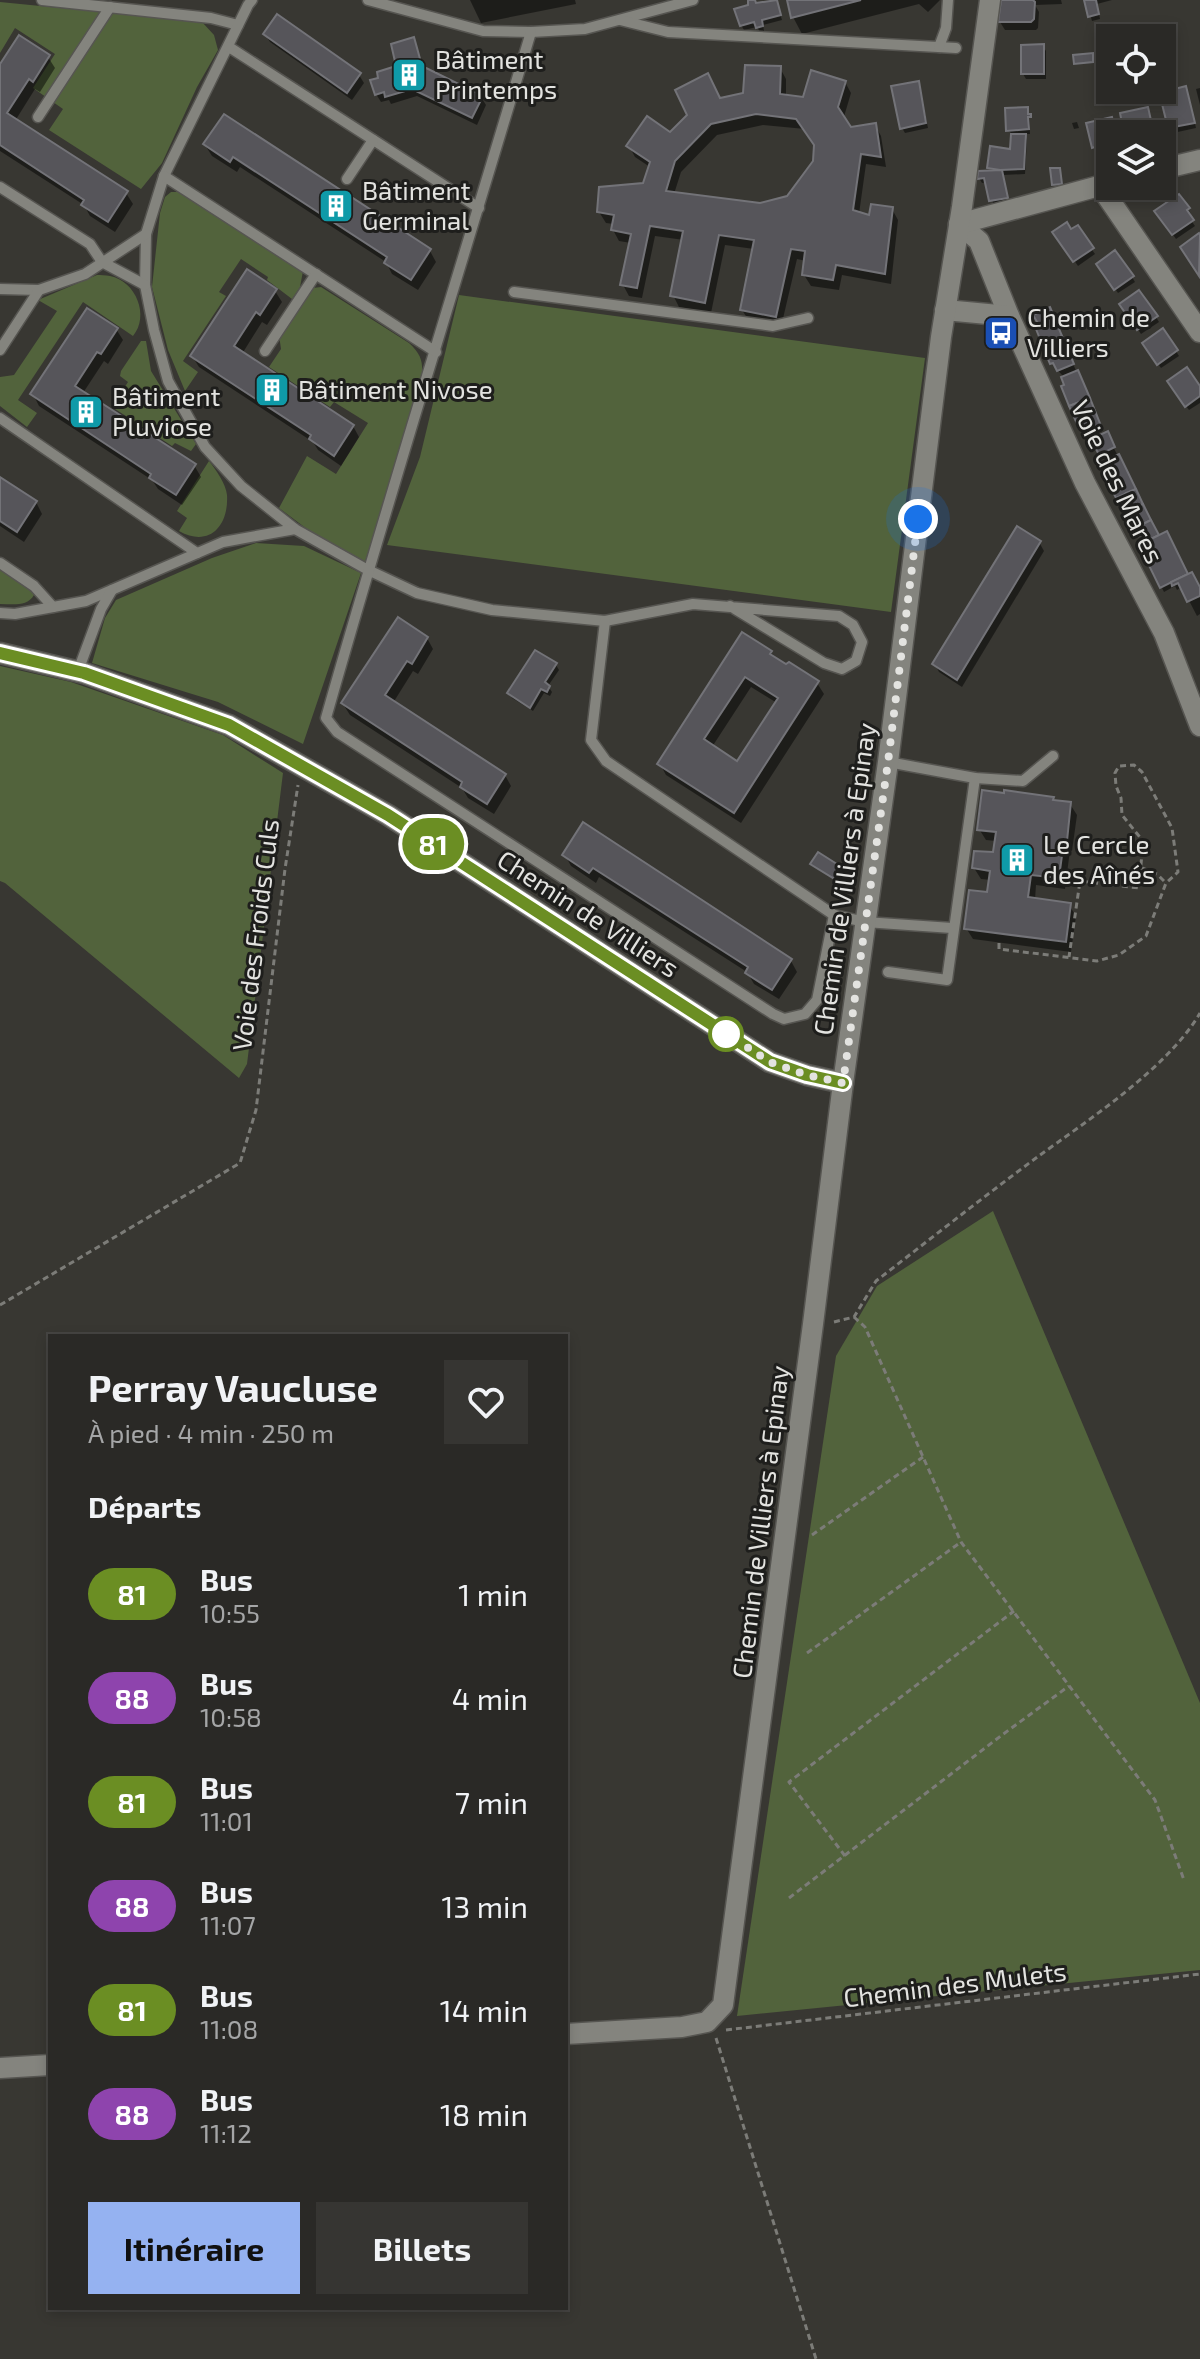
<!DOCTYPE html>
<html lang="fr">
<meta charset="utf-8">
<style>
:root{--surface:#2a2926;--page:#363532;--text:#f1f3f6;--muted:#a5a6a7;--line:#464543;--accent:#95b2f1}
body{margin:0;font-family:"Exo 2",sans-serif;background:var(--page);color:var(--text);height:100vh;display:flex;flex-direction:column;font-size:30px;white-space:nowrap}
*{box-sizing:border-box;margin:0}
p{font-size:26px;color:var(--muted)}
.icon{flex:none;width:44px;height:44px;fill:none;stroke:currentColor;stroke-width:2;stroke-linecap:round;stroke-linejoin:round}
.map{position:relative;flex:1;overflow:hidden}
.details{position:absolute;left:48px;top:1334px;width:520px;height:976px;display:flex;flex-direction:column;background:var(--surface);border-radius:0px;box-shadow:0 4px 12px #0003,0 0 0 2px var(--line)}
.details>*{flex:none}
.badge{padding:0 16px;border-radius:26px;font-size:28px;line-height:52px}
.buttons{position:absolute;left:1096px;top:24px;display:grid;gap:16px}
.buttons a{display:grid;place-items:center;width:80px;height:80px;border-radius:0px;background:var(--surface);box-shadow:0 4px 12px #0003,0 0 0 2px var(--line);font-size:40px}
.you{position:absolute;width:40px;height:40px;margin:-20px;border:6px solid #fff;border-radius:50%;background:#1a73e8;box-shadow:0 0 0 12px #1a73e833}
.map>.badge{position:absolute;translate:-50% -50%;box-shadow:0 0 0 4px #fff}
h2{padding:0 40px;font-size:30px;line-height:72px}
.round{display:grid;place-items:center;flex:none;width:84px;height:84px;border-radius:0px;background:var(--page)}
.headline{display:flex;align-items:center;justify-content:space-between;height:136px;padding:0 40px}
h1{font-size:38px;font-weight:700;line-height:60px}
.button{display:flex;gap:16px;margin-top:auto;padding:16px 40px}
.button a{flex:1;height:92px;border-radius:0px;background:var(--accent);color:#111;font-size:32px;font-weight:700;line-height:92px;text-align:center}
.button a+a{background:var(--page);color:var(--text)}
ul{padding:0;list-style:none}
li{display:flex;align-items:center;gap:24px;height:104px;padding:0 40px}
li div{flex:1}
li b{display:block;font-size:30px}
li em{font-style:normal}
li .badge{min-width:88px;font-weight:700;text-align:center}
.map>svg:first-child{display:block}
.green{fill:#52633c}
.shadow{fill:#0007;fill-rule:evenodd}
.building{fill:#56555a;stroke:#737378;stroke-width:2;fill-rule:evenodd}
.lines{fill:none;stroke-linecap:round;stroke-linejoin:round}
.lane-casing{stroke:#565551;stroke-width:13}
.street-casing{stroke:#565551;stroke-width:23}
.path{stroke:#7c7c78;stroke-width:3;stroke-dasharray:6 4;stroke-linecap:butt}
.lane{stroke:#84847e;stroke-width:10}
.street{stroke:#84847e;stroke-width:20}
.line-casing{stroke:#fff;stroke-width:18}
.line{stroke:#6b8e23;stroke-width:12}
.walk{stroke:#e3e3e0;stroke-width:8;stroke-dasharray:0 14.4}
.stop-dot{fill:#fff;stroke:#6b8e23;stroke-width:4}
.labels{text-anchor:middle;stroke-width:6;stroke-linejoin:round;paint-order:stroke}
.poi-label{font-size:26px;fill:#e3e3e0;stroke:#1e1e1c;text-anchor:start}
.street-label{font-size:26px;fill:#e3e3e0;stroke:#1e1e1c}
</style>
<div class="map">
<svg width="1200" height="2359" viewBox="0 0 1200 2359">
<rect width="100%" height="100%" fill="#383732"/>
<g class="green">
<path d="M0,2L202,22L214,35L218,50L197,87L162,163L141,189L49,130L63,109L33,88L55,54L15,28L0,53Z"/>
<path d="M171,192H178L303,271L300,287L292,299L267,280L268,277L241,259L219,292L226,296L183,361L198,372L185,391L168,350L152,287L160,213L165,197Z"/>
<path d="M97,275C101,275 105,275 110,276C136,281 150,316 133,336L83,302L18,400L37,413L27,427L0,406V377L14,375L57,311L38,300Z"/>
<path d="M321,287L409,343C422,355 423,362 422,379L365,562L311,532L279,508L307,456L336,474L368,423L334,402L330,407L269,367L281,349L279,335L307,293L313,288Z"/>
<path d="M459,295L925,358L891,612L387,545L420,457Z"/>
<path d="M141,341H146L151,371L196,444L191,451L175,443L172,446L112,407L128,382L120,376L121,371Z"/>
<path d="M209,461C216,470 226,484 227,495C229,526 209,548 179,531L187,518L177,511Z"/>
<path d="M256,543L304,546L361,573L303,744L218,702L92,663L105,618L116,600L212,558Z"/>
<path d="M0,569L32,591L34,595C27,607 13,604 0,604Z"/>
<path d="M0,666L71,682L223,735L283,773L247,1064L239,1078L5,883L0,881Z"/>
<path d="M993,1211L1200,1703V1970L737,2016L836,1356L877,1286Z"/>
</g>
<g class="shadow">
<path d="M470,0H575L576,4L481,23Z"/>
<path d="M776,0L782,20L763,25L764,31L760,32L757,27L744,30L741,25L756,5Z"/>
<path d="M789,0H940L928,12L919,4L802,34L793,17Z"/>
<path d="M1003,0H1061L1062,4L1035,5L1039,12L1038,28L1036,30H1005L1000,22Z"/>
<path d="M1086,0H1112L1097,4L1100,19L1092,21Z"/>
<path d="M265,34L359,75L364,83L352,100L270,42Z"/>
<path d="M413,39L424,69L481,97L486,105L477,125L417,96L391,104L389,100L381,102L376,94L399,67Z"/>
<path d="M1043,46L1046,51V79H1026L1023,74Z"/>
<path d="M48,57L55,68L40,92L35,89L15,121L126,193L133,204L115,232L90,216L84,205L0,151V68Z"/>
<path d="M780,68L786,79V96L804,99L845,82L851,93L843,120L850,129L875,125L881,136L886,167L866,164L859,214L871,218L892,209L898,220L891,284L842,275L839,290L811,286L804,275L806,261L797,259L781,327L749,321L742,310L754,249L725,245L711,313L679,307L673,295L684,240L655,236L642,298L629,296L623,285L631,243L619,241L613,230L614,224L606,223L599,212L644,185L650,167L635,157L629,146L670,134L720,100L745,95ZM763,125L805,129L816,146L815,162L788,197L760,205L674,194L681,172L717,135Z"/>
<path d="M918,83L920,88L928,128L905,133L902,128Z"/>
<path d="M1200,88V105L1196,89Z"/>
<path d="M1188,93L1196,128L1173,133L1170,128Z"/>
<path d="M1027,109L1029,114L1030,134H1024L1027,140L1025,174L1003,175L1009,202L994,206L987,182L982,183L979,178L993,173L989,167L1012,151L1013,135L1008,130Z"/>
<path d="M224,116L430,251L436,262L418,290L392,274L386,262L240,167L237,172L212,156L205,145Z"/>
<path d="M1111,120L1115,134H1110V148L1096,152L1093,147Z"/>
<path d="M1077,122L1079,128L1074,129L1072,123Z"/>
<path d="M1188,209L1191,214L1188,216L1195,226L1176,239L1160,216Z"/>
<path d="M1077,228L1095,254L1078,266L1055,232H1071Z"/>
<path d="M1101,269L1132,277L1135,282L1118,293Z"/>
<path d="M275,291L282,302L267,325L262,322L242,354L353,426L359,437L341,466L318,450L313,442L199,367L192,356Z"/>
<path d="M1121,304L1156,317L1159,322L1141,334Z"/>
<path d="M1052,315L1102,431L1088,437L1079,425L1064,387L1067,386L1062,375L1053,365L1063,361Z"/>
<path d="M116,329L123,340L108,364L104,361L83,393L194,465L201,477L182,505L158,489L152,480L39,406L33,394Z"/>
<path d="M1147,349L1176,351L1179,356L1161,368Z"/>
<path d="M1172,387L1200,389V403L1189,410Z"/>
<path d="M1107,434L1158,538L1200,591V614L1197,616L1182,587L1177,590L1175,586L1164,592L1141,546L1152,541L1148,533L1142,536L1126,505L1133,502L1130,497L1120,502L1102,465L1112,460L1108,452L1102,455L1094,440Z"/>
<path d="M0,479L36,502L42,514L24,542L0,526Z"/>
<path d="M1039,542L1044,551L962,687L939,672L935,664Z"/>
<path d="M743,634L771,652L775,660L817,683L824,694L741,823L666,775L660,764ZM751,687L777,703L738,764L712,747Z"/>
<path d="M427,638L433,649L418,674L413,671L393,703L505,775L511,786L494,814L468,798L462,788L350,715L343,704Z"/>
<path d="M535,652L556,665L559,670L548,686L552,692L550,696L544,693L533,711L512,698L510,693Z"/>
<path d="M1052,799L1054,802L1070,804L1077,815L1072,851L1070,850L1065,889L1036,885L1035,900L1069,905L1076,916L1071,952L973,939L966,928L989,895L991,880L981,879L974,868L994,855L996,841L986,840L979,829Z"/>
<path d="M584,825L791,961L797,972L779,999L754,984L747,972L599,877L596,883L571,866L565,855Z"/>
</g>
<g class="building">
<path d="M748,0H755L756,3L777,0L781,15L762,20L763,26L756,28L754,22L740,26L734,9L748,5Z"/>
<path d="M787,0H861L791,18Z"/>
<path d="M1001,0H1033L1035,2L1034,19L1031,22H998Z"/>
<path d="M1084,0H1096L1099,14L1088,17Z"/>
<path d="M277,14L361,73L347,93L263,34Z"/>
<path d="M19,35L50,55L33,82L29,79L7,113L128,191L108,222L81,205L84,200L0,145V64Z"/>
<path d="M414,37L422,66L483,96L472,118L412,89L385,97L384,92L375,95L370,80L378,78L377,72L396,66L391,44Z"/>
<path d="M1044,44V74H1021V45Z"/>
<path d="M1093,53V62L1074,64L1073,55Z"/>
<path d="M745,65L781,66L780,94L803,97L811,70L846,81L838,107L851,127L876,123L881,157L861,154L853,210L869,215L871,204L893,207L885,274L836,265L833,280L802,275L805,251L791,249L776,317L740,310L754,240L719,235L705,303L670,296L683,231L650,226L637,288L620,285L631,234L611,230L614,215L597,212L599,187L643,183L650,162L626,146L647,116L670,132L687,115L675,90L708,73L720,98L743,93ZM756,114L796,119L814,145L813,161L787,196L760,203L666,191L675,161L711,124Z"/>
<path d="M919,81L926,123L900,129L891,86Z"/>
<path d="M1186,86L1195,123L1168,128L1162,104L1169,102L1167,91Z"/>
<path d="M1028,107V114H1031V117H1028L1029,129L1006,131L1005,108Z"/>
<path d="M1148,107L1154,134H1124L1120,113Z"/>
<path d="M224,114L431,249L411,280L384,263L387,257L233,157L230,162L203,144Z"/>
<path d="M1112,117L1115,134H1110V142L1092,148L1086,123Z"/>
<path d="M1011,134H1026L1024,169L1000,170L987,168L990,146L1010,149Z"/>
<path d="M1050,168H1060L1062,184L1052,185Z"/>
<path d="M1002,170L1008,198L989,201L984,178L977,179L978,171Z"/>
<path d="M1179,194L1190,208L1187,210L1194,220L1172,235L1154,211Z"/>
<path d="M1067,222L1071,229L1078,225L1094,248L1073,262L1052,232Z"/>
<path d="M1199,233L1200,235L1199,276L1180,247Z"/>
<path d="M1115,250L1134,276L1114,290L1096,264Z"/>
<path d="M247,269L277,289L260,315L256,312L234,346L354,425L334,456L309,439L311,435L190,356Z"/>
<path d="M1139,290L1158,316L1137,330L1119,304Z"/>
<path d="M1050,307L1062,336L1042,344L1034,324L1037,322L1033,315Z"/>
<path d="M87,308L118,328L101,354L97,352L75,386L196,464L176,495L149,478L151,474L30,394Z"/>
<path d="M1163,328L1178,350L1157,365L1142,343Z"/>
<path d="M1062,336L1074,364L1057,371L1053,363L1050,364L1042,344Z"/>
<path d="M1187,367L1200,386V396L1185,407L1167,381Z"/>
<path d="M1078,370L1090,398L1069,406L1061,386L1064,385L1061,377Z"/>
<path d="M1090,398L1101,426L1084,433L1080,425L1078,426L1069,406Z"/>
<path d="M1108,431L1115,447L1099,455L1091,439Z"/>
<path d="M1119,454L1136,489L1116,498L1099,464Z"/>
<path d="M0,477L37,501L17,532L0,521Z"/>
<path d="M1136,489L1143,504L1127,512L1123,504L1130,501L1126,493Z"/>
<path d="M1143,504L1151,520L1135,528L1127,512Z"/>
<path d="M1151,520L1159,535L1149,540L1146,532L1139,536L1135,528Z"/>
<path d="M1017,526L1041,541L957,680L932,664Z"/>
<path d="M1167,531L1188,574L1160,588L1139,545Z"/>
<path d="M1192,572L1200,587V596L1187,602L1178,583L1172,586L1171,582Z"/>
<path d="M398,617L428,637L412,664L407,661L385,695L506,774L487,804L460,787L462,782L341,703Z"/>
<path d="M742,632L772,651L770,654L786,664L789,662L819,681L734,813L657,764ZM745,677L778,698L737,761L704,739Z"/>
<path d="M535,650L557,663L545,682L550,686L547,692L541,689L530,708L507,693Z"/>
<path d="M982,790L1004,793V790L1054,797L1053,800L1071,802L1067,841L1064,840L1059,878L1031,875L1028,897L1071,903L1066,942L964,929L969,890L987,892L990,871L972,868L974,851L993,852L996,832L977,830Z"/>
<path d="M583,822L792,959L772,990L745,973L748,967L593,868L589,873L562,855Z"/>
<path d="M818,852L840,866L833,878L810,864Z"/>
</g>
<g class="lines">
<g class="lane-casing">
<g id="lane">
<path d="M42,0L211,18L238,25"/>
<path d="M252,0L248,5L164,176L146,234L145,285L154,330L168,381L205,447L241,486L295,529L368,570L417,593L492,610L605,621L693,604L839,616L853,625L862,642L856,661L842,669L824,663L730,606"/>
<path d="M368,0L483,31L531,32L585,29L693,0"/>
<path d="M620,20L668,32L956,48"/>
<path d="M531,32C463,261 391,488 326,718L337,732L773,1014L784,1019L805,1014L817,1000L834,915"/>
<path d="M229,47L479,208"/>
<path d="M939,47L946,28L948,0"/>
<path d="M38,117L110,7"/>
<path d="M164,176L436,352"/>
<path d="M347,179L373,140"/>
<path d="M0,187L90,244L102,262L145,285"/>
<path d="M0,289L39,290L85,274L146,234"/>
<path d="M514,292L773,326L808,318"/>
<path d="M0,350L39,290"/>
<path d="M265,351L316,274"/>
<path d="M0,418L197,553"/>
<path d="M0,563L34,586L53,607"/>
<path d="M0,613L15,614L86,601L223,542L295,529"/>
<path d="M605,621L591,740L606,761L834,915L865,922L952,928"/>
<path d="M78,671L101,609L112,590"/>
<path d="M888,762L975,778L1023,781L1053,756"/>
<path d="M888,972L947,980L975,778"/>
</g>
</g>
<g class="street-casing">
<g id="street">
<path d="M1162,169L1200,160"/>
<path d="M1100,186L1200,332"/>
<path d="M959,224L979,241L1009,316L1085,483L1164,633L1200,726"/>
<path d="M959,224L1110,183"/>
<path d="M945,310L1009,316"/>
<path d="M0,653L84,673L229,725L388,815L770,1062L807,1075L843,1083"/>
<path d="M566,2034L682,2027L707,2022L723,2005L813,1324L843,1083L888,762L941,337L962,207L990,0"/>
<path d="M0,2068L50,2065"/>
</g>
</g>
<g class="path">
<path d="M1142,868L1157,874L1166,883"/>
<path d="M999,943V949L1097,961L1119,955L1146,936L1166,883L1178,872L1172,828L1142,772L1134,765L1119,766L1115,773L1116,786L1121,798L1122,815L1143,841L1139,888L1080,881L1069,957"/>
<path d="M0,1305L240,1163L256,1110L285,869L298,785"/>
<path d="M854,1317L865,1327L961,1542L1155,1800L1184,1880"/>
<path d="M834,1322L854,1317L876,1281C929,1240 982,1198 1036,1158C1088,1120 1168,1068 1200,1013"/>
<path d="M812,1535L923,1457"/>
<path d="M807,1653L961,1542"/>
<path d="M845,1856L789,1782L1014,1611"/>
<path d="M789,1898L1002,1735L1069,1686"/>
<path d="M726,2030L1200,1974"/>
<path d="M716,2038L816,2359"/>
</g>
<use href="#lane" class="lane"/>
<use href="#street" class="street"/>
</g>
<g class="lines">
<g class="line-casing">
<path id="line" d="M0,653L84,673L229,725L388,815L770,1062L807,1075L843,1083"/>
</g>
<use href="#line" class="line"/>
<path class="walk" d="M726,1034L719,1029L770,1062L807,1075L843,1083L888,762L918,519"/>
</g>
<defs>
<g id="building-square" transform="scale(1.8)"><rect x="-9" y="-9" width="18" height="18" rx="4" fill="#0f9aa8" stroke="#1e1e1c"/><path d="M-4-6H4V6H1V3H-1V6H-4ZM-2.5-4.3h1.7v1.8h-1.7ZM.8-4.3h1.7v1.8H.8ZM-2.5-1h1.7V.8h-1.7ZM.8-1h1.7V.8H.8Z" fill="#fff"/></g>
<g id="bus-square" transform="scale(1.8)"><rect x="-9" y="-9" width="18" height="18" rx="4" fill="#1a4fb4" stroke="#1e1e1c"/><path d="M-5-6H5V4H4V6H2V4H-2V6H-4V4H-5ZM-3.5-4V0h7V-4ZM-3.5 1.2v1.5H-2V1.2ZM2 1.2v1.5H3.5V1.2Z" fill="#fff"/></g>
</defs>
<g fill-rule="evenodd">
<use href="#building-square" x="409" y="75"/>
<use href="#building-square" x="336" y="206"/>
<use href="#bus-square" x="1001" y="333"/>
<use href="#building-square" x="272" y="390"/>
<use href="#building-square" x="86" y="412"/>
<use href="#building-square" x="1017" y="860"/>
</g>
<circle class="stop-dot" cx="726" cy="1034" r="16"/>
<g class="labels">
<g class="poi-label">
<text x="435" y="69">Bâtiment<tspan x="435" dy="30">Printemps</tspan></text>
<text x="362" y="200">Bâtiment<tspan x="362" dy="30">Germinal</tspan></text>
<text x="1027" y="327">Chemin de<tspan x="1027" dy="30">Villiers</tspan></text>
<text x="298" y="399">Bâtiment Nivose</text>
<text x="112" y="406">Bâtiment<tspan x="112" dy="30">Pluviose</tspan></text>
<text x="1043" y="854">Le Cercle<tspan x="1043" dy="30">des Aînés</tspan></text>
</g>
<g class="street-label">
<text transform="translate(1117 482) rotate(64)" y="9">Voie des Mares</text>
<text transform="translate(845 879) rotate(-82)" y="9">Chemin de Villiers à Epinay</text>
<text transform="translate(588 914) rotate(33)" y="9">Chemin de Villiers</text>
<text transform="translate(256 935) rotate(-83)" y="9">Voie des Froids Culs</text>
<text transform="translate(761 1522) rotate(-83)" y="9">Chemin de Villiers à Epinay</text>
<text transform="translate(955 1985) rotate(-7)" y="9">Chemin des Mulets</text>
</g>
</g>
</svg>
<div class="buttons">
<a><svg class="icon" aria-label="locate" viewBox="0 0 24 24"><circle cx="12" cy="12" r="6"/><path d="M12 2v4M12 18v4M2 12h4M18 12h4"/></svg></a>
<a><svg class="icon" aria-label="layers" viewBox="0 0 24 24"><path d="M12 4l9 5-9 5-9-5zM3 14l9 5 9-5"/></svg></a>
</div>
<div class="you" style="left:918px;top:519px"></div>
<b class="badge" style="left:433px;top:844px;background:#6b8e23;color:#fff">81</b>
<section class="details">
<div class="headline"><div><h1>Perray Vaucluse</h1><p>À pied · 4 min · 250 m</p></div><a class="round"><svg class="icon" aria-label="heart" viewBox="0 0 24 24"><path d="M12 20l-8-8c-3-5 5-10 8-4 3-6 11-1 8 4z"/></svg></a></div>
<h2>Départs</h2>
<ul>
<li><span class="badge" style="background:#6b8e23;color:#fff">81</span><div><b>Bus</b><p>10:55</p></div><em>1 min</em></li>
<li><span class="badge" style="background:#8e44ad;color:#fff">88</span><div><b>Bus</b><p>10:58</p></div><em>4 min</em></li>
<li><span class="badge" style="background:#6b8e23;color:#fff">81</span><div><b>Bus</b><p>11:01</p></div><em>7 min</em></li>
<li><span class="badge" style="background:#8e44ad;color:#fff">88</span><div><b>Bus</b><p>11:07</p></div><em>13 min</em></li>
<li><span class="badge" style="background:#6b8e23;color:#fff">81</span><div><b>Bus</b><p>11:08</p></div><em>14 min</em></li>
<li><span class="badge" style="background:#8e44ad;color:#fff">88</span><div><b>Bus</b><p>11:12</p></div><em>18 min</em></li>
</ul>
<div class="button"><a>Itinéraire</a><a>Billets</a></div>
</section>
</div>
